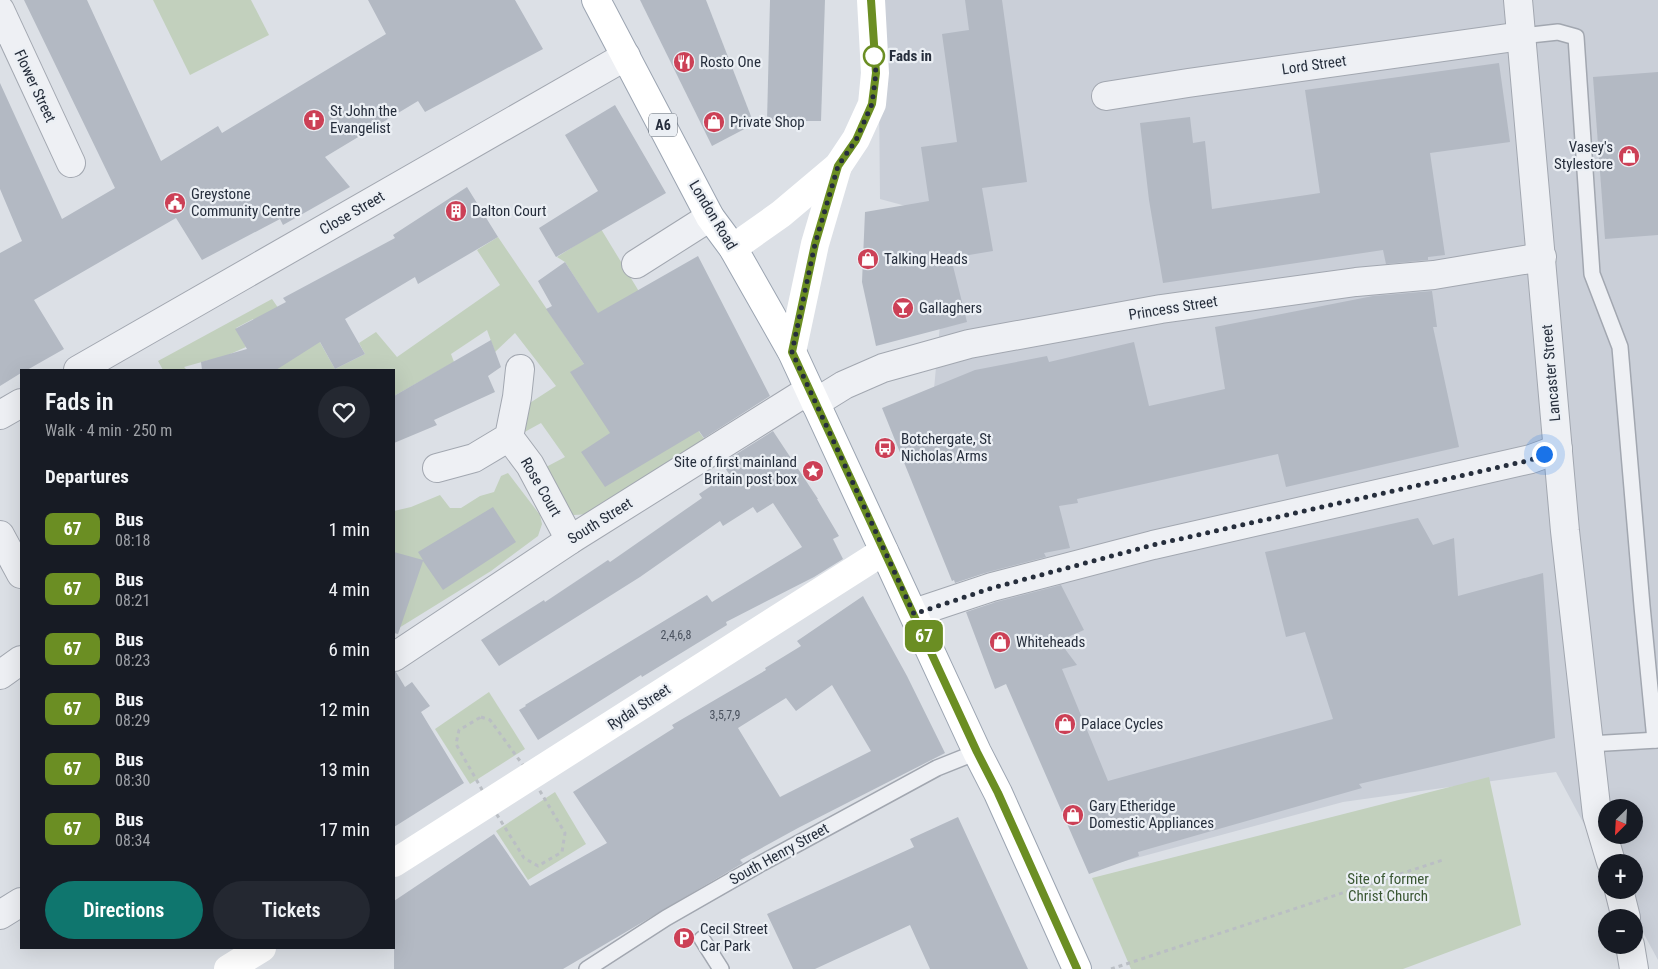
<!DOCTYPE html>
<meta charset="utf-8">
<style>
:root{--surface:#171b24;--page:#242831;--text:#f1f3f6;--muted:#9ea1a6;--accent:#0f766e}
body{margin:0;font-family:"Roboto Condensed",sans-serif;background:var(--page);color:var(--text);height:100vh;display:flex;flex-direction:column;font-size:19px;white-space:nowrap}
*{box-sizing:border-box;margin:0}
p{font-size:16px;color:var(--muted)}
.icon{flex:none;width:28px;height:28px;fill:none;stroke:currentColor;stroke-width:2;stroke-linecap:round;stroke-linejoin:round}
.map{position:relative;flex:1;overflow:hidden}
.side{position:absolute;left:20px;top:369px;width:375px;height:580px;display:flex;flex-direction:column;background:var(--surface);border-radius:0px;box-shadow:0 5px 20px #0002}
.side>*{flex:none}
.badge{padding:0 10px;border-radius:8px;font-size:18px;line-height:32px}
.needle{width:32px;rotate:204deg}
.controls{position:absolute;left:1598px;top:799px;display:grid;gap:10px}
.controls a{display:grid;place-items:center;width:45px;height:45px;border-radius:50%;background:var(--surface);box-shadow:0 5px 20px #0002;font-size:25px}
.you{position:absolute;width:25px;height:25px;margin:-12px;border:4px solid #fff;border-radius:50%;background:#1a73e8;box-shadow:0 0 0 8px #1a73e833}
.map>.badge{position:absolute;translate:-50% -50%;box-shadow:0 0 0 2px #fff}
h2{padding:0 25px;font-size:19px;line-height:45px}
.round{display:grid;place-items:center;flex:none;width:52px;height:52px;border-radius:26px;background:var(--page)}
.summary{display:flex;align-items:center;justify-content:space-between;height:85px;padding:0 25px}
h1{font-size:24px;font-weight:600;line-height:38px}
.action{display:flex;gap:10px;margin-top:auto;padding:10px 25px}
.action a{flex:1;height:58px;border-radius:30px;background:var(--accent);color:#fff;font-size:20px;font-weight:600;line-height:58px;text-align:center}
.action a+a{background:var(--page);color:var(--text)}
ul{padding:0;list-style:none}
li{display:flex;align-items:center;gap:15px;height:60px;padding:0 25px}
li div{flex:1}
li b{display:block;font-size:19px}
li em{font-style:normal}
li .badge{min-width:55px;font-weight:700;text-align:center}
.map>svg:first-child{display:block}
.built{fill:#cacfd8;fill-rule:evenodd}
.green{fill:#c2d0bd}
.building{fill:#b3b9c3;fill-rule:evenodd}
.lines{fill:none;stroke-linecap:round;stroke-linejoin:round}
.lane-casing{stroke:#a2a7b0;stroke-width:18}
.street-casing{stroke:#a2a7b0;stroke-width:30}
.primary-casing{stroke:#9ba4b1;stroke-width:30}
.path{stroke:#babec4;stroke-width:3;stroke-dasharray:4 4;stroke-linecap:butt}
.lane{stroke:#eef0f4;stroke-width:15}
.street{stroke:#eef0f4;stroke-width:28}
.secondary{stroke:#fff;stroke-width:28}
.primary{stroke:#fff;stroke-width:28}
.line-casing{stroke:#fff;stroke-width:11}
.line{stroke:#6b8e23;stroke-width:8}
.walk{stroke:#262e3c;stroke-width:5;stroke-dasharray:0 9}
.stop-dot{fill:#fff;stroke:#6b8e23;stroke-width:2.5}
.labels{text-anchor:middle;stroke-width:4.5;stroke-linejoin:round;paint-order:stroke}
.number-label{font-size:12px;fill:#49515e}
.shield{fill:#ebeff4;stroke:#616873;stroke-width:1}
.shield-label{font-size:14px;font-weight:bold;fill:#262e3c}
.stop-label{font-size:15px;font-weight:bold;fill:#262e3c;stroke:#ebeff4;text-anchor:start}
.poi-label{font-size:15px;fill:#262e3c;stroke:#ebeff4;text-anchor:start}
.street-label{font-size:15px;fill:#262e3c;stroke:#ebeff4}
.park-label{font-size:15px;fill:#3a5733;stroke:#ebeff4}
</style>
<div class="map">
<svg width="1658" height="969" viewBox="0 0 1658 969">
<rect width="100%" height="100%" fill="#dce0e6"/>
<path class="built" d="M878,0H1658V960L1620,890H1634V862H1606V865L1556,772L1343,802L1103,867L999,618L931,421L950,218L880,199ZM1606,808H1634V835H1606Z"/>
<g class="green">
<path d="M153,0H251L269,35L190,75Z"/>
<path d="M601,229L643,298L672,394L705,440L590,514L574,515L564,513L531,475L565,457L541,423L521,434L519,410L556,386L515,333L495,352L487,330L451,354L454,362L394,396V370H276L317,337L335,369L365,354L359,343L376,332L397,357L500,285L477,250L498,237L584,364L597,413L614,339L565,262L557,257Z"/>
<path d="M272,299L281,312L259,326L253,319L236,328L246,347L210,363L209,360L184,367L187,370H163L158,361Z"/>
<path d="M508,473L540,515L542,524L538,536L491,571L394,631V511L411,507L440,495L450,508H461L480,496L494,492L501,476Z"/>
<path d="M489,692L525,749L470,784L435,729Z"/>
<path d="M1489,777L1521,925L1403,969H1131L1092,878Z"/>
<path d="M555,792L586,844L528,880L496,831Z"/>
</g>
<g class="building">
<path d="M24,0H87L161,161L218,126L222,133L386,34L368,0H515L543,49L425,112L418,101L325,157L350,187L283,225L280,219L202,260L176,218L34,300L64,349L27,370H21V373L0,386V253L22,241L0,189V83L62,219L115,188Z"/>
<path d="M640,0H706L754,124L712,146Z"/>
<path d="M770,0H825L821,121H767Z"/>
<path d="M965,0H1002L1027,182L982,188L993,251L951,258L967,322L876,346L862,282L865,212L929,201L921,147L957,142L942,34L969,30Z"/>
<path d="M1499,63L1510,142L1430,153L1445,255L1428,257V260L1386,264L1383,250L1163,283L1149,200L1140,123L1190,117L1193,143L1205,141L1212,209L1320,193L1305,90Z"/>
<path d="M1658,72V235L1605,239L1593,77Z"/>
<path d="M615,105L666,193L556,257L539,228L598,191L565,135Z"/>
<path d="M467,187L498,237L418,284L415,277L345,319L365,354L335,369L320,342L276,370H202L201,362L247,349L235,329L286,302L283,298L395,238L393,235Z"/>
<path d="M698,256L770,396L704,438L699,431L605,487L581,452L610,433L570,372L584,364L546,309L552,306L538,281L565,262L598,313Z"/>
<path d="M1432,291L1437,327H1433L1459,447L1286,487L1278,454L1077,499L1078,503L1059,506L1070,548L1044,553L1046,557L988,572L955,583L954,580L952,581L882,408L975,370L1047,356L1049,362L1134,342L1149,406L1225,389L1215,327L1373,296Z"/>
<path d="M491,340L501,367L488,376L495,392L434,420L437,425L394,443V396Z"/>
<path d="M773,431L818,499H817L839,536L833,539L843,559L814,577L726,622L727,625L642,677L641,675L538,740L519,710L526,706L525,705L707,595L712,602L802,547L773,503L757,513L753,507L723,526L720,521L640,577L499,666L481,640L544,600L545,602L608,560L610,562L702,498L699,494L729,474L722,463Z"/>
<path d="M493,507L516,542L443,590L423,561L398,634L394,633V552L423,560L418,552Z"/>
<path d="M1418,518L1433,545L1454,538L1458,596L1543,573L1555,738L1359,784L1362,788L1138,852L1139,856L1089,874L1006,684L995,689L966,612L996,602L1061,585L1084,630L1059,641L1077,665L1062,669L1108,781L1333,719L1305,632L1286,637L1265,552Z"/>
<path d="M863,596L907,676L945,753L798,828L740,860L743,863L563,969H394V901L494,834L530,886L607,843L573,792L674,728L672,725L766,670L765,668L801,646L797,641ZM832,685L871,751L780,797L738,728L786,698L796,711Z"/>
<path d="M394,672H396L405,687L412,682L430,706L421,712L464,783L394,827Z"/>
<path d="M958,817L1028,969H930L910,925L815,969H793L767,914L914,847L910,839Z"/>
</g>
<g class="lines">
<g class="lane-casing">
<g id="lane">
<path d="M1522,36L1558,32L1576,37L1592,274L1620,347L1642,606L1655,740"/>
<path d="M1589,744L1658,740"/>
<path d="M702,939L721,969"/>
<path d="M587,969L666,918L762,863L937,768L977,752"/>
</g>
</g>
<g class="street-casing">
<g id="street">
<path d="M1518,0L1565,531L1597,815L1611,862"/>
<path d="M0,10L71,163"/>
<path d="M1106,96L1188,83L1522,36"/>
<path d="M636,264L710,217"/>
<path d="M78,370L626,56"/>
<path d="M815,403L844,385L883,368L969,344L1161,309L1356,282L1434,275L1542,257"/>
<path d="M0,415L21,403"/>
<path d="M509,437L530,465L570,540"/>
<path d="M437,468L474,458L509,437L517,397L520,369"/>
<path d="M0,535L21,574"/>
<path d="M914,613L992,587L1153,545L1531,459L1558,449"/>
<path d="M394,657L570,540L809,390"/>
<path d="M0,675L21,660"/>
<path d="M1619,890L1626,918"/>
<path d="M0,915L21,902"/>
<path d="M1630,945L1634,969"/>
</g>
</g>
<g class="primary-casing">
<path id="primary" d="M596,0L710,217L733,248L792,352L977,752L998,793L1077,969"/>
</g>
<g class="path">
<path d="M481,717L490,720L531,776L565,833L562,852L538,866L524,858L489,802L456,744L459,730Z"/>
<path d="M1111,969L1443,860"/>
</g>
<use href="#lane" class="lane"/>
<use href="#street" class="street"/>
<g class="secondary">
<path d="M733,248L781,214L838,166L856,139L872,104L875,73L871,0"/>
<path d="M792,352L815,244L838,166"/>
<path d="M394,863L884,551"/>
<path d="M228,969L262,948"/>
</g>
<use href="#primary" class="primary"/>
</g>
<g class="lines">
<g class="line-casing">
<path id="line" d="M871,0L876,73L872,104L856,140L838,166L815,244L792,352L977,752L998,793L1077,969"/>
</g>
<use href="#line" class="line"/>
<path class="walk" d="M874,56V54L876,73L872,104L856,140L838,166L815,244L792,352L914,614L992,588L1153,545L1531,460L1544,454"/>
</g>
<defs>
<g id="restaurant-disc" transform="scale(1.125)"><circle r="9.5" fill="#cc4056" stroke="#ebeff4"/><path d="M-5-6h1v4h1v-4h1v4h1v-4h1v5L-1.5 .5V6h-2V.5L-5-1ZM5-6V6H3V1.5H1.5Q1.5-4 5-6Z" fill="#fff"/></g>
<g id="church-disc" transform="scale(1.125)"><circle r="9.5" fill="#cc4056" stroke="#ebeff4"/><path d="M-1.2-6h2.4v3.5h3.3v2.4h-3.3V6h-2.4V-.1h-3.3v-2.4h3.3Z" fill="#fff"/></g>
<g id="shop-disc" transform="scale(1.125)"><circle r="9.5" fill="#cc4056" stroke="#ebeff4"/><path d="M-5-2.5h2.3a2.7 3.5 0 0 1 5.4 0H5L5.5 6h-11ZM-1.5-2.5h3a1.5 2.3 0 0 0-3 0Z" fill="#fff"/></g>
<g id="civic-disc" transform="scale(1.125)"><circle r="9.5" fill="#cc4056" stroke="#ebeff4"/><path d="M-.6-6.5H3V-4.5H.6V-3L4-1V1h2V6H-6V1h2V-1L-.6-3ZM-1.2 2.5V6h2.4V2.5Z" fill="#fff"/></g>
<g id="building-disc" transform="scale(1.125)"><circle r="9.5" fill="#cc4056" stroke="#ebeff4"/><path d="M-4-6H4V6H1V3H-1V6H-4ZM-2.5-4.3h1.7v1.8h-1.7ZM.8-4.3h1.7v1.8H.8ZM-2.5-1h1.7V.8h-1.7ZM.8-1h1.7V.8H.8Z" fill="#fff"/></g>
<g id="bar-disc" transform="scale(1.125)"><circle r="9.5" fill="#cc4056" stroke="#ebeff4"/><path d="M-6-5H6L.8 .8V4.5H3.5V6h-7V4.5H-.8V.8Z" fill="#fff"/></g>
<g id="bus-disc" transform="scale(1.125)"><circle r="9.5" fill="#cc4056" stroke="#ebeff4"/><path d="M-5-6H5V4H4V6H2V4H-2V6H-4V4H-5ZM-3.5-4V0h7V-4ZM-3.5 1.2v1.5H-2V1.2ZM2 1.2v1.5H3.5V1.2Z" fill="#fff"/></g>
<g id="sight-disc" transform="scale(1.125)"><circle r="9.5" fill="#cc4056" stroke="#ebeff4"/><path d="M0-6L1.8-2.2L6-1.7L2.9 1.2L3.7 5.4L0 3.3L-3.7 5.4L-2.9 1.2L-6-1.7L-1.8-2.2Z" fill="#fff"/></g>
<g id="parking-disc" transform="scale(1.125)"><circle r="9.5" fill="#cc4056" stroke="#ebeff4"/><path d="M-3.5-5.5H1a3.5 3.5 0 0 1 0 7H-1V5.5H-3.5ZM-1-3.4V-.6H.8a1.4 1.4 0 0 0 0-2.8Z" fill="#fff"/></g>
</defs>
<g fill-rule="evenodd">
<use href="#restaurant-disc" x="684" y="62"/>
<use href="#church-disc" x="314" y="120"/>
<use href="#shop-disc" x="714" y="122"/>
<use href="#shop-disc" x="1629" y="156"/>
<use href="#civic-disc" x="175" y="203"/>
<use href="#building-disc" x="456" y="211"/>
<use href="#shop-disc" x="868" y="259"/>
<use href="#bar-disc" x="903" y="308"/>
<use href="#bus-disc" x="885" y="448"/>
<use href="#sight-disc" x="813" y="471"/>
<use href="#shop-disc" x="1000" y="642"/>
<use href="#shop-disc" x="1065" y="724"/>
<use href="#shop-disc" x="1073" y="815"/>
<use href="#parking-disc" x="684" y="938"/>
</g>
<circle class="stop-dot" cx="874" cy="56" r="10"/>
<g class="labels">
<g class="number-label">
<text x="676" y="639">2,4,6,8</text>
<text x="725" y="719">3,5,7,9</text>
</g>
<rect class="shield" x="649" y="113.5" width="28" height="23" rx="4"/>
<g class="shield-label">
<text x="663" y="130">A6</text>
</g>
<g class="stop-label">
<text x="889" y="61">Fads in</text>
</g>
<g class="poi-label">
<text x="700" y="67">Rosto One</text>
<text x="330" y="116">St John the<tspan x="330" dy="17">Evangelist</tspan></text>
<text x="730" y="127">Private Shop</text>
<text x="1613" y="152" text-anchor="end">Vasey's<tspan x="1613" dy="17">Stylestore</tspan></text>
<text x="191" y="199">Greystone<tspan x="191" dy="17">Community Centre</tspan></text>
<text x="472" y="216">Dalton Court</text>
<text x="884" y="264">Talking Heads</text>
<text x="919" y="313">Gallaghers</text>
<text x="901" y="444">Botchergate, St<tspan x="901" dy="17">Nicholas Arms</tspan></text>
<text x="797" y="467" text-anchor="end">Site of first mainland<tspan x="797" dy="17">Britain post box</tspan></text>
<text x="1016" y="647">Whiteheads</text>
<text x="1081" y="729">Palace Cycles</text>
<text x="1089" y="811">Gary Etheridge<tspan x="1089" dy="17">Domestic Appliances</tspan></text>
<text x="700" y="934">Cecil Street<tspan x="700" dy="17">Car Park</tspan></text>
</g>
<g class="street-label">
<text transform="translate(1314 65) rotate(-8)" y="5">Lord Street</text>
<text transform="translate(35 86) rotate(65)" y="5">Flower Street</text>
<text transform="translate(352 213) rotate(-30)" y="5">Close Street</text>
<text transform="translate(713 215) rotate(59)" y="5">London Road</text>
<text transform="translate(1173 308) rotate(-9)" y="5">Princess Street</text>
<text transform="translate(1551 373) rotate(-95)" y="5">Lancaster Street</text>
<text transform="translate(541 487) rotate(60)" y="5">Rose Court</text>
<text transform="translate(600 521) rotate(-32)" y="5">South Street</text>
<text transform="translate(639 707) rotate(-33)" y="5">Rydal Street</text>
<text transform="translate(779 854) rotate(-29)" y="5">South Henry Street</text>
</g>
<g class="park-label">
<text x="1388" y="884">Site of former<tspan x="1388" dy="17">Christ Church</tspan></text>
</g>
</g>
</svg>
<div class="controls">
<a><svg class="needle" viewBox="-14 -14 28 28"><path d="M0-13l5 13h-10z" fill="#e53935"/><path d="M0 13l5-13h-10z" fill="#9ea1a6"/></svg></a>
<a>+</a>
<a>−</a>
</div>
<div class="you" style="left:1544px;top:454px"></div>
<b class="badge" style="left:924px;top:636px;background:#6b8e23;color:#fff">67</b>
<section class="side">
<div class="summary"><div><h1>Fads in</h1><p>Walk · 4 min · 250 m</p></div><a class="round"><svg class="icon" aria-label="heart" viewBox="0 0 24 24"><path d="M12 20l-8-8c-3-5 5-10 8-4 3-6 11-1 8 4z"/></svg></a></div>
<h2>Departures</h2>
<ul>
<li><span class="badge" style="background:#6b8e23;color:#fff">67</span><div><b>Bus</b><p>08:18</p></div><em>1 min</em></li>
<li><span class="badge" style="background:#6b8e23;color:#fff">67</span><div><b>Bus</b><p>08:21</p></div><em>4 min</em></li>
<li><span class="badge" style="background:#6b8e23;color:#fff">67</span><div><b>Bus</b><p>08:23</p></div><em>6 min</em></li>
<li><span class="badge" style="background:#6b8e23;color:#fff">67</span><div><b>Bus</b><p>08:29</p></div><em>12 min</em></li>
<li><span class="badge" style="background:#6b8e23;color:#fff">67</span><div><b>Bus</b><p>08:30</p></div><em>13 min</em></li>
<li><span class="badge" style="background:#6b8e23;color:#fff">67</span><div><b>Bus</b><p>08:34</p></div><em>17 min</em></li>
</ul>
<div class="action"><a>Directions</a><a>Tickets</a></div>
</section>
</div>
